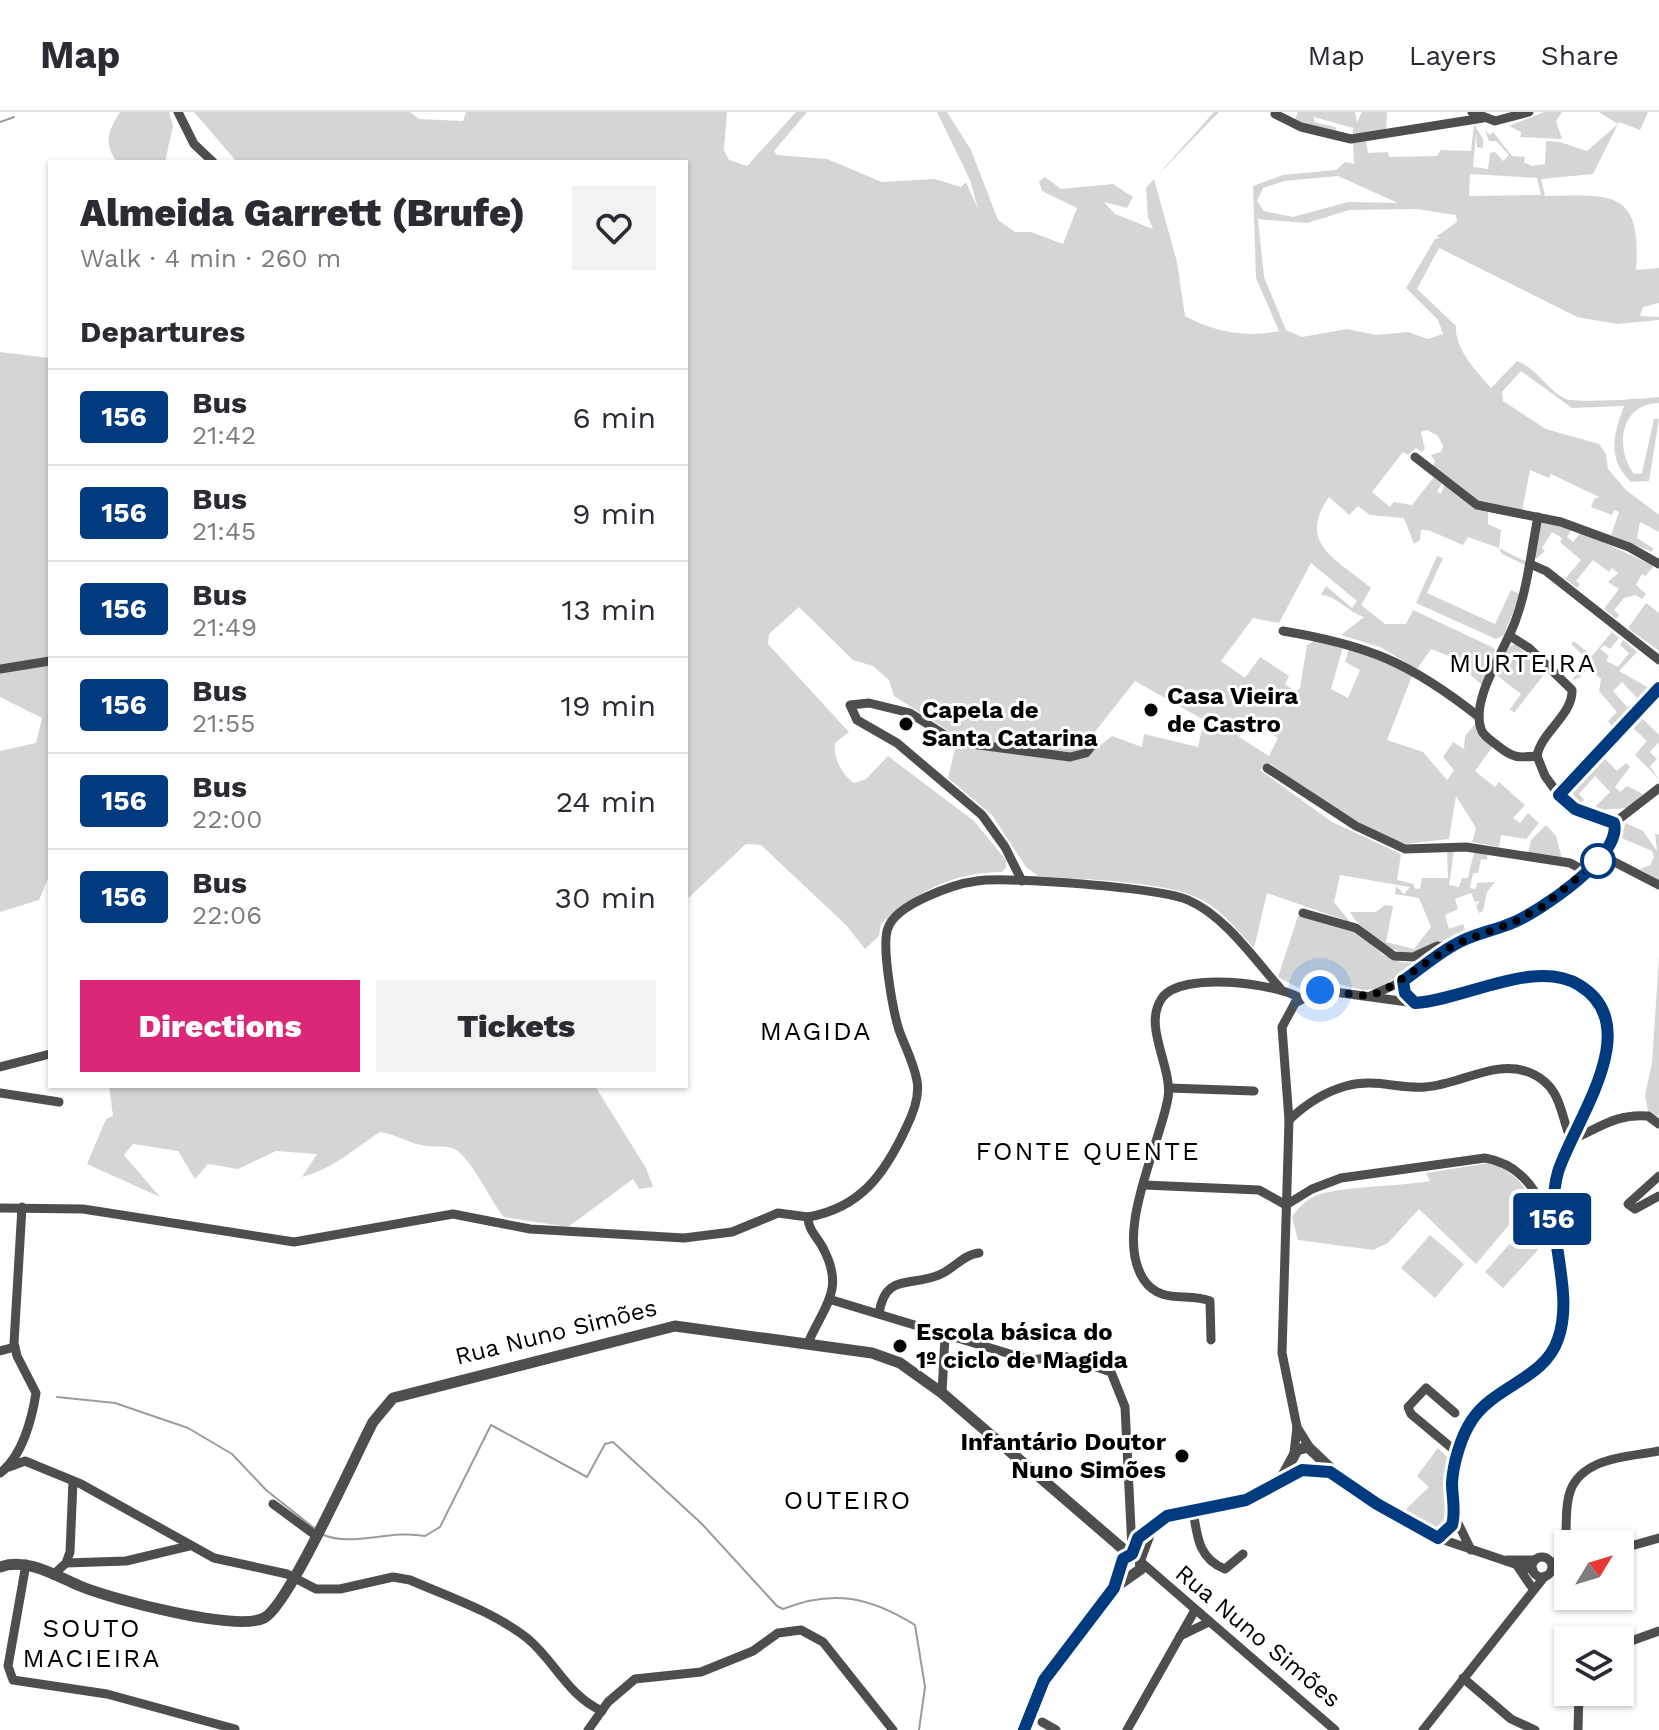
<!DOCTYPE html>
<meta charset="utf-8">
<style>
:root{--surface:#fff;--page:#f2f2f3;--text:#2b2b33;--muted:#7c7c81;--line:#e1e1e2;--accent:#db2777}
body{margin:0;font-family:"Work Sans",sans-serif;background:var(--page);color:var(--text);height:100vh;display:flex;flex-direction:column;font-size:30px;white-space:nowrap}
*{box-sizing:border-box;margin:0}
p{font-size:26px;color:var(--muted)}
.icon{flex:none;width:44px;height:44px;fill:none;stroke:currentColor;stroke-width:2;stroke-linecap:round;stroke-linejoin:round}
.map{position:relative;flex:1;overflow:hidden}
.details{position:absolute;left:48px;top:48px;width:640px;height:928px;display:flex;flex-direction:column;background:var(--surface);border-radius:0px;box-shadow:0 2px 6px #0004}
.details>*{flex:none}
.badge{padding:0 16px;border-radius:6px;font-size:28px;line-height:52px}
.needle{width:52px;rotate:52deg}
.buttons{position:absolute;left:1554px;top:1418px;display:grid;gap:16px}
.buttons a{display:grid;place-items:center;width:80px;height:80px;border-radius:0px;background:var(--surface);box-shadow:0 2px 6px #0004;font-size:40px}
.you{position:absolute;width:40px;height:40px;margin:-20px;border:6px solid #fff;border-radius:50%;background:#1a73e8;box-shadow:0 0 0 12px #1a73e833}
.map>.badge{position:absolute;translate:-50% -50%;box-shadow:0 0 0 4px #fff}
h2{padding:0 32px;font-size:30px;line-height:72px}
.round{display:grid;place-items:center;flex:none;width:84px;height:84px;border-radius:0px;background:var(--page)}
.headline{display:flex;align-items:center;justify-content:space-between;height:136px;padding:0 32px}
h1{font-size:38px;font-weight:800;line-height:60px}
.primary-button{display:flex;gap:16px;margin-top:auto;padding:16px 32px}
.primary-button a{flex:1;height:92px;border-radius:0px;background:var(--accent);color:#fff;font-size:32px;font-weight:800;line-height:92px;text-align:center}
.primary-button a+a{background:var(--page);color:var(--text)}
ul{padding:0;list-style:none}
li{display:flex;align-items:center;gap:24px;height:96px;padding:0 32px;border-top:2px solid var(--line)}
li div{flex:1}
li b{display:block;font-size:30px}
li em{font-style:normal}
li .badge{min-width:88px;font-weight:700;text-align:center}
header{display:flex;align-items:center;gap:48px;box-sizing:border-box;height:112px;padding:0 40px;background:var(--surface);border-bottom:2px solid var(--line)}
header strong{font-size:38px}
nav{display:flex;gap:44px;margin-inline-start:auto;font-size:28px}
.map>svg:first-child{display:block}
.green{fill:#d5d5d5;fill-rule:evenodd}
.lines{fill:none;stroke-linecap:round;stroke-linejoin:round}
.stream{stroke:#9c9c9c;stroke-width:2}
.minor{stroke:#4e4e4e;stroke-width:9}
.tertiary{stroke:#4e4e4e;stroke-width:11}
.line-casing{stroke:#fff;stroke-width:18}
.line{stroke:#003b80;stroke-width:12}
.walk{stroke:#000;stroke-width:8;stroke-dasharray:0 14.4}
.poi-dot{fill:#000;stroke:#fff;stroke-width:3}
.stop-dot{fill:#fff;stroke:#003b80;stroke-width:4}
.labels{text-anchor:middle;stroke-width:6;stroke-linejoin:round;paint-order:stroke}
.poi-label{font-size:24px;font-weight:bold;fill:#000;stroke:#fff;text-anchor:start}
.street-label{font-size:24px;fill:#000;stroke:#fff}
.neighbourhood-label{font-size:26px;letter-spacing:2px;fill:#000;stroke:#fff}
</style>
<header>
<strong>Map</strong>
<nav><a>Map</a><a>Layers</a><a>Share</a></nav>
</header>
<div class="map">
<svg width="1659" height="1618" viewBox="0 0 1659 1618">
<rect width="100%" height="100%" fill="#fff"/>
<g class="green">
<path d="M120,0H169L173,14L165,50H117C103,31 108,19 120,0Z"/>
<path d="M194,0H410L419,7L463,9L466,0H727L724,38L729,48L747,54L796,0H807L774,39L777,43L827,47L882,70L935,67L961,75L966,70L978,97L970,68L937,0H947L971,38L998,108L1015,120H1031L1063,132L1077,96L1042,79L1039,69L1045,65L1061,77L1113,72L1133,85L1127,96L1104,90L1115,102L1153,117L1148,105L1146,76L1214,0H1219L1154,67L1177,150L1185,204C1214,220 1246,226 1279,219L1256,166L1253,74L1283,63L1336,58L1345,50L1354,52L1353,31L1366,29L1368,41L1388,40L1389,45L1437,44L1441,38L1471,39L1474,12L1483,27V36L1477,35L1476,21L1473,55L1488,57L1490,41L1495,40L1503,49L1509,43L1496,29H1489L1485,18L1490,23L1493,20L1512,44L1525,45L1524,50L1532,54L1545,52L1546,29L1560,30L1587,39L1618,12L1599,0H1648L1640,18L1619,10L1593,62L1541,67L1545,84C1612,83 1642,77 1636,158L1659,156V191L1643,195L1640,204L1659,205V208L1617,212L1577,205L1439,136L1417,177L1456,214C1454,236 1477,260 1491,276L1517,249C1537,256 1548,279 1566,287C1577,291 1643,287 1659,285V291C1619,292 1615,337 1634,362L1642,361L1654,307H1659L1649,369L1631,370C1606,346 1614,322 1624,294L1572,296L1521,259L1502,280L1503,289L1546,317L1599,332L1606,342L1608,357L1626,378L1659,403V420L1640,410L1637,426L1653,436L1652,440L1611,423L1619,400L1614,398L1612,403L1591,395L1594,387L1599,385L1551,362L1549,366L1530,358L1522,399L1474,388L1433,354L1435,349L1431,343L1441,340L1443,334L1438,324L1427,318L1421,320L1425,337L1422,340L1416,336L1408,343L1403,340L1372,380L1390,395L1394,390L1412,393L1434,365L1442,372L1437,379L1441,382L1444,373L1477,398L1488,400V412L1501,418L1499,436L1525,449V453L1502,442L1499,436L1468,425L1463,433L1428,418H1421L1420,428L1414,432L1404,406L1370,403L1358,394L1349,403L1329,385C1296,432 1337,447 1371,476L1361,493L1385,512H1406L1413,498L1494,536L1495,546L1482,573L1449,544L1431,537L1417,557L1380,535L1341,523L1364,505C1350,501 1335,483 1321,483L1326,474L1352,496L1357,489L1311,451L1279,511L1253,506L1221,549L1245,566L1260,545L1289,564L1285,572L1296,580L1300,576L1307,533L1314,529L1343,535L1331,577L1348,586L1360,558L1345,550L1349,536L1373,542L1412,564L1387,628L1423,640L1447,668L1454,658L1443,645L1453,630L1464,637L1465,624L1475,612L1481,624L1493,634L1475,659L1495,675L1499,670L1525,693L1513,706L1520,711L1528,701L1539,711L1526,727L1501,723L1499,735L1472,730L1476,716L1456,684L1449,727L1406,732L1382,723L1323,690L1271,652H1264L1260,658L1332,710L1401,742L1397,768L1414,772V776L1420,777L1422,766H1448L1447,740L1454,739L1449,773L1459,775L1462,766H1468L1474,740L1487,743V748L1481,747L1478,761H1473L1470,776L1476,777L1477,771L1495,770L1487,780L1483,799L1479,801L1476,794L1480,789L1475,790L1471,781L1455,787L1458,797L1445,803L1449,817L1463,812L1466,820C1427,835 1408,856 1372,823C1364,815 1355,811 1350,800H1376L1385,793L1393,794L1386,830L1414,837L1431,815L1419,786L1395,782L1396,774L1404,782L1410,775L1340,763L1334,790L1350,810L1267,781L1254,836C1238,820 1224,800 1204,789C1167,768 1083,768 1038,764L1026,755L992,703L948,666L958,625L894,584L889,568L873,554L853,548L799,495L769,522L768,532L849,620L835,631C833,647 842,662 854,671L866,667L888,644L974,709L1006,748V755L1002,760C953,760 916,780 881,812L879,824L865,837L846,813L761,733L746,732L686,788V50H237ZM1470,62L1537,66L1541,83L1469,84ZM1338,64L1398,91L1348,90L1293,105L1264,99L1257,89L1263,76L1284,69ZM1416,97L1456,103L1457,110L1437,124L1440,126L1435,127L1406,176L1438,208L1443,222L1428,227L1408,220L1376,223L1347,217L1302,225L1286,218L1264,165L1258,107L1307,111L1349,98ZM1135,569L1204,608L1198,635L1144,622L1142,635L1112,624L1084,646L1094,621ZM1247,606L1278,626L1269,644L1239,625Z"/>
<path d="M1298,0H1355L1357,10L1362,0H1387L1386,20L1353,25V16L1314,5V10L1335,15L1340,24L1301,12L1295,7Z"/>
<path d="M1544,0H1562L1556,9L1562,27L1520,25L1521,20L1509,14Z"/>
<path d="M0,240L50,246V762L39,788L0,800V639L36,631L42,606L0,585Z"/>
<path d="M1545,409L1572,417L1567,425L1573,430L1581,420L1654,454L1645,464L1642,462L1636,473L1646,482L1642,487L1636,483L1624,486L1614,498L1619,503L1616,507L1604,497L1619,477L1608,470L1618,461L1612,456L1609,460L1593,448L1576,469L1580,472L1577,476L1565,467L1581,448L1560,430L1562,426L1552,420L1542,436L1545,439L1536,447L1534,442L1541,411Z"/>
<path d="M1437,444L1443,446L1427,481L1495,512L1511,478L1520,482L1504,523L1496,527L1416,491Z"/>
<path d="M1646,491L1659,501V539L1628,516Z"/>
<path d="M1612,520L1619,526L1610,537L1604,533L1600,537L1609,544L1606,549L1618,555L1629,541L1620,533L1623,528L1637,540L1619,559L1649,576L1638,587L1622,570L1613,579L1627,595L1636,590L1612,614L1608,609L1617,600L1599,579L1601,567L1588,556L1579,566L1572,568L1584,554L1579,549L1584,544L1571,532L1574,529L1592,544Z"/>
<path d="M1515,532L1546,560L1514,601L1510,597L1521,582L1494,561L1509,535Z"/>
<path d="M1640,604L1659,623V630L1650,640L1657,647L1650,654L1659,667L1635,643L1647,629L1631,614Z"/>
<path d="M1602,644L1617,659L1626,651L1630,655L1615,675L1620,680L1627,674L1643,682L1629,696L1592,698L1610,680L1595,664L1579,682L1584,688L1580,693L1570,677Z"/>
<path d="M1626,711L1643,719L1657,739L1655,721L1659,723V769L1640,757L1650,753L1654,745L1652,739L1619,725Z"/>
<path d="M1546,713L1556,724L1562,746L1528,742L1531,728Z"/>
<path d="M1298,804L1358,820L1383,843L1400,850L1413,851L1435,843L1376,877L1363,878L1331,870L1299,876L1278,865Z"/>
<path d="M1659,845V1005L1648,1000L1645,983L1652,951Z"/>
<path d="M109,974H595L646,1056L653,1075L639,1077L633,1067L568,1115L504,1105C490,1089 470,1042 452,1036C443,1033 431,1036 421,1033C406,1030 396,1022 380,1020C354,1037 333,1057 302,1065L317,1042L276,1039L238,1057L208,1052L195,1067L178,1039L133,1032L124,1043L160,1085L87,1052L106,1007L113,1004Z"/>
<path d="M1489,1051C1510,1058 1520,1068 1532,1086L1476,1152L1419,1097L1388,1131L1373,1138L1298,1128L1292,1105C1297,1097 1306,1088 1315,1084C1334,1075 1402,1074 1430,1069L1426,1061Z"/>
<path d="M1519,1121L1538,1138L1503,1176L1485,1160Z"/>
<path d="M1430,1123L1464,1152L1435,1186L1401,1156Z"/>
<path d="M1438,1336L1450,1348C1444,1372 1454,1397 1441,1418L1406,1402L1407,1396L1429,1375L1417,1364Z"/>
</g>
<g class="lines">
<g class="stream">
<path d="M0,10L14,5"/>
<path d="M57,1285L115,1291L188,1316L232,1342L266,1378L314,1416"/>
<path d="M321,1422C351,1436 390,1417 425,1424L440,1415L491,1313L587,1365L605,1332L613,1330L702,1412L777,1494L783,1497C833,1477 870,1485 915,1513L925,1575L919,1618"/>
</g>
<g class="minor">
<path d="M178,0L194,32L213,50"/>
<path d="M1472,0L1495,9L1529,0"/>
<path d="M1275,2L1301,15L1351,27L1483,6"/>
<path d="M1415,345L1477,393L1561,410L1629,435L1659,452"/>
<path d="M1538,405C1531,439 1528,474 1516,507C1507,535 1470,587 1481,617C1483,624 1492,629 1498,634C1513,646 1518,646 1537,644L1545,664L1559,683"/>
<path d="M1530,452L1546,459L1659,548"/>
<path d="M1283,519C1368,533 1411,551 1479,605"/>
<path d="M1510,524L1529,536L1572,578C1573,603 1541,620 1537,644"/>
<path d="M0,557L50,549"/>
<path d="M1267,656L1356,714L1405,737L1466,735L1570,751L1585,759"/>
<path d="M1614,711L1659,676"/>
<path d="M1603,744L1659,773"/>
<path d="M1022,769L1005,735L982,703L897,631L857,608L850,593L869,591L910,601L956,630L1070,645L1086,641L1095,630"/>
<path d="M1303,801L1356,816L1394,844L1413,845L1437,834L1449,836"/>
<path d="M1370,884L1403,869"/>
<path d="M0,955L50,942"/>
<path d="M1169,976L1254,979"/>
<path d="M0,981L59,990"/>
<path d="M1289,1008C1306,992 1324,980 1346,974C1374,966 1399,977 1425,975C1461,973 1497,945 1533,962C1562,976 1560,1002 1571,1028C1598,1017 1616,1001 1648,1004L1659,1012"/>
<path d="M1659,1064L1628,1092L1635,1097L1659,1084"/>
<path d="M1144,1073L1259,1078L1286,1093L1312,1077L1341,1066L1485,1046C1524,1053 1539,1082 1552,1116"/>
<path d="M0,1096L83,1097L294,1130L453,1102L530,1117L684,1126L732,1120L778,1101L808,1105"/>
<path d="M832,1188L1030,1248L1064,1244L1111,1260L1125,1295L1132,1437"/>
<path d="M879,1202C885,1159 913,1176 941,1162C954,1156 965,1142 979,1141"/>
<path d="M1211,1228L1210,1189C1188,1180 1161,1193 1144,1168C1113,1122 1159,1036 1168,986C1173,955 1142,914 1162,886C1181,859 1275,871 1300,886"/>
<path d="M808,1231C823,1195 845,1179 824,1138C818,1125 808,1119 808,1105C861,1096 885,1061 906,1016C913,1002 920,985 917,969C914,951 905,935 899,918C893,899 881,833 888,816C896,792 954,772 977,769C1008,764 1161,776 1188,788C1225,804 1254,847 1280,876"/>
<path d="M0,1239L15,1235"/>
<path d="M942,1281L945,1224"/>
<path d="M1455,1301L1426,1276L1408,1295L1411,1302L1459,1342"/>
<path d="M1310,1336L1297,1315L1282,1241L1289,1008L1282,915L1295,891L1320,878L1415,891"/>
<path d="M1294,1341L1297,1315"/>
<path d="M9,1355L25,1349L81,1372L214,1446L287,1462L316,1477H340L393,1465L410,1468C449,1485 494,1500 527,1526C555,1549 567,1583 602,1599"/>
<path d="M0,1361C22,1345 32,1307 36,1281L17,1244L14,1231L22,1095"/>
<path d="M273,1392L315,1423"/>
<path d="M1193,1398C1197,1423 1198,1447 1225,1457L1243,1442"/>
<path d="M1454,1403L1471,1438"/>
<path d="M1438,1426L1533,1458"/>
<path d="M1620,1437L1659,1426"/>
<circle cx="1542" cy="1455" r="10"/>
<path d="M1507,1448H1535"/>
<path d="M66,1451L126,1449L189,1434"/>
<path d="M1142,1451L1335,1618"/>
<path d="M26,1452L8,1554L13,1568L107,1582L235,1617"/>
<path d="M1552,1453C1584,1430 1543,1376 1598,1352C1616,1344 1639,1343 1659,1339"/>
<path d="M1518,1455L1531,1474"/>
<path d="M1551,1459L1568,1456"/>
<path d="M53,1463L66,1451L70,1440L73,1369"/>
<path d="M1180,1524L1209,1510"/>
<path d="M1620,1533L1659,1519"/>
<path d="M1463,1566L1511,1607L1535,1618"/>
<path d="M1042,1610L1056,1618"/>
<path d="M588,1618L608,1590L635,1567L701,1560L753,1539L778,1521L801,1518L823,1530L893,1618"/>
<path d="M1127,1618L1195,1498"/>
<path d="M1423,1618L1545,1464"/>
<path d="M1578,1618L1579,1580"/>
</g>
<g class="tertiary">
<path d="M1279,1371L1297,1338L1308,1335L1347,1372L1438,1426C1463,1410 1449,1390 1452,1366C1455,1349 1461,1329 1468,1314C1488,1275 1544,1269 1558,1228C1576,1176 1542,1117 1558,1060C1573,1010 1640,930 1589,881C1547,840 1466,887 1415,891L1405,881L1403,869C1421,856 1439,840 1459,830C1476,821 1495,818 1512,811C1539,799 1623,744 1614,711L1575,697L1559,683L1659,576"/>
<path d="M1132,1442L1138,1426L1167,1404L1253,1386L1302,1358L1330,1360"/>
<path d="M0,1455C27,1445 56,1464 80,1474C111,1487 236,1520 264,1506C289,1493 355,1344 373,1310L393,1286L675,1214L872,1241L900,1251L942,1281L1130,1443"/>
<path d="M1114,1475L1123,1449"/>
<path d="M1024,1618L1049,1561L1114,1476L1141,1457L1140,1447L1152,1415"/>
</g>
</g>
<g class="lines">
<g class="line-casing">
<path id="line" d="M1024,1618L1044,1568L1114,1476L1123,1447L1132,1442L1138,1426L1167,1404L1246,1388L1302,1358L1330,1360L1377,1392L1438,1426L1452,1413C1456,1399 1452,1385 1452,1371C1453,1352 1461,1324 1472,1308C1494,1274 1545,1267 1558,1227C1576,1177 1542,1117 1558,1060C1573,1011 1648,914 1579,873C1535,846 1465,888 1415,891L1405,881L1403,869C1420,857 1436,843 1454,833C1472,822 1493,819 1512,811C1539,800 1623,744 1614,711L1575,697L1559,683L1659,576"/>
</g>
<use href="#line" class="line"/>
<path class="walk" d="M1320,878L1366,884L1382,880L1455,832L1512,811L1542,795L1598,749"/>
</g>
<g class="poi-dot">
<circle cx="1151" cy="598" r="8"/>
<circle cx="906" cy="612" r="8"/>
<circle cx="900" cy="1234" r="8"/>
<circle cx="1182" cy="1344" r="8"/>
</g>
<circle class="stop-dot" cx="1598" cy="749" r="16"/>
<g class="labels">
<g class="poi-label">
<text x="1167" y="592">Casa Vieira<tspan x="1167" dy="28">de Castro</tspan></text>
<text x="922" y="606">Capela de<tspan x="922" dy="28">Santa Catarina</tspan></text>
<text x="916" y="1228">Escola básica do<tspan x="916" dy="28">1º ciclo de Magida</tspan></text>
<text x="1166" y="1338" text-anchor="end">Infantário Doutor<tspan x="1166" dy="28">Nuno Simões</tspan></text>
</g>
<g class="street-label">
<text transform="translate(556 1220) rotate(-14)" y="8">Rua Nuno Simões</text>
<text transform="translate(1258 1524) rotate(40)" y="8">Rua Nuno Simões</text>
</g>
<g class="neighbourhood-label">
<text x="1523" y="560">MURTEIRA</text>
<text x="816" y="928">MAGIDA</text>
<text x="1088" y="1048">FONTE QUENTE</text>
<text x="848" y="1397">OUTEIRO</text>
<text x="92" y="1525">SOUTO<tspan x="92" dy="30">MACIEIRA</tspan></text>
</g>
</g>
</svg>
<div class="buttons">
<a><svg class="needle" viewBox="-14 -14 28 28"><path d="M0-13l5 13h-10z" fill="#e53935"/><path d="M0 13l5-13h-10z" fill="#7c7c81"/></svg></a>
<a><svg class="icon" aria-label="layers" viewBox="0 0 24 24"><path d="M12 4l9 5-9 5-9-5zM3 14l9 5 9-5"/></svg></a>
</div>
<div class="you" style="left:1320px;top:878px"></div>
<b class="badge" style="left:1552px;top:1107px;background:#003b80;color:#fff">156</b>
<section class="details">
<div class="headline"><div><h1>Almeida Garrett (Brufe)</h1><p>Walk · 4 min · 260 m</p></div><a class="round"><svg class="icon" aria-label="heart" viewBox="0 0 24 24"><path d="M12 20l-8-8c-3-5 5-10 8-4 3-6 11-1 8 4z"/></svg></a></div>
<h2>Departures</h2>
<ul>
<li><span class="badge" style="background:#003b80;color:#fff">156</span><div><b>Bus</b><p>21:42</p></div><em>6 min</em></li>
<li><span class="badge" style="background:#003b80;color:#fff">156</span><div><b>Bus</b><p>21:45</p></div><em>9 min</em></li>
<li><span class="badge" style="background:#003b80;color:#fff">156</span><div><b>Bus</b><p>21:49</p></div><em>13 min</em></li>
<li><span class="badge" style="background:#003b80;color:#fff">156</span><div><b>Bus</b><p>21:55</p></div><em>19 min</em></li>
<li><span class="badge" style="background:#003b80;color:#fff">156</span><div><b>Bus</b><p>22:00</p></div><em>24 min</em></li>
<li><span class="badge" style="background:#003b80;color:#fff">156</span><div><b>Bus</b><p>22:06</p></div><em>30 min</em></li>
</ul>
<div class="primary-button"><a>Directions</a><a>Tickets</a></div>
</section>
</div>
